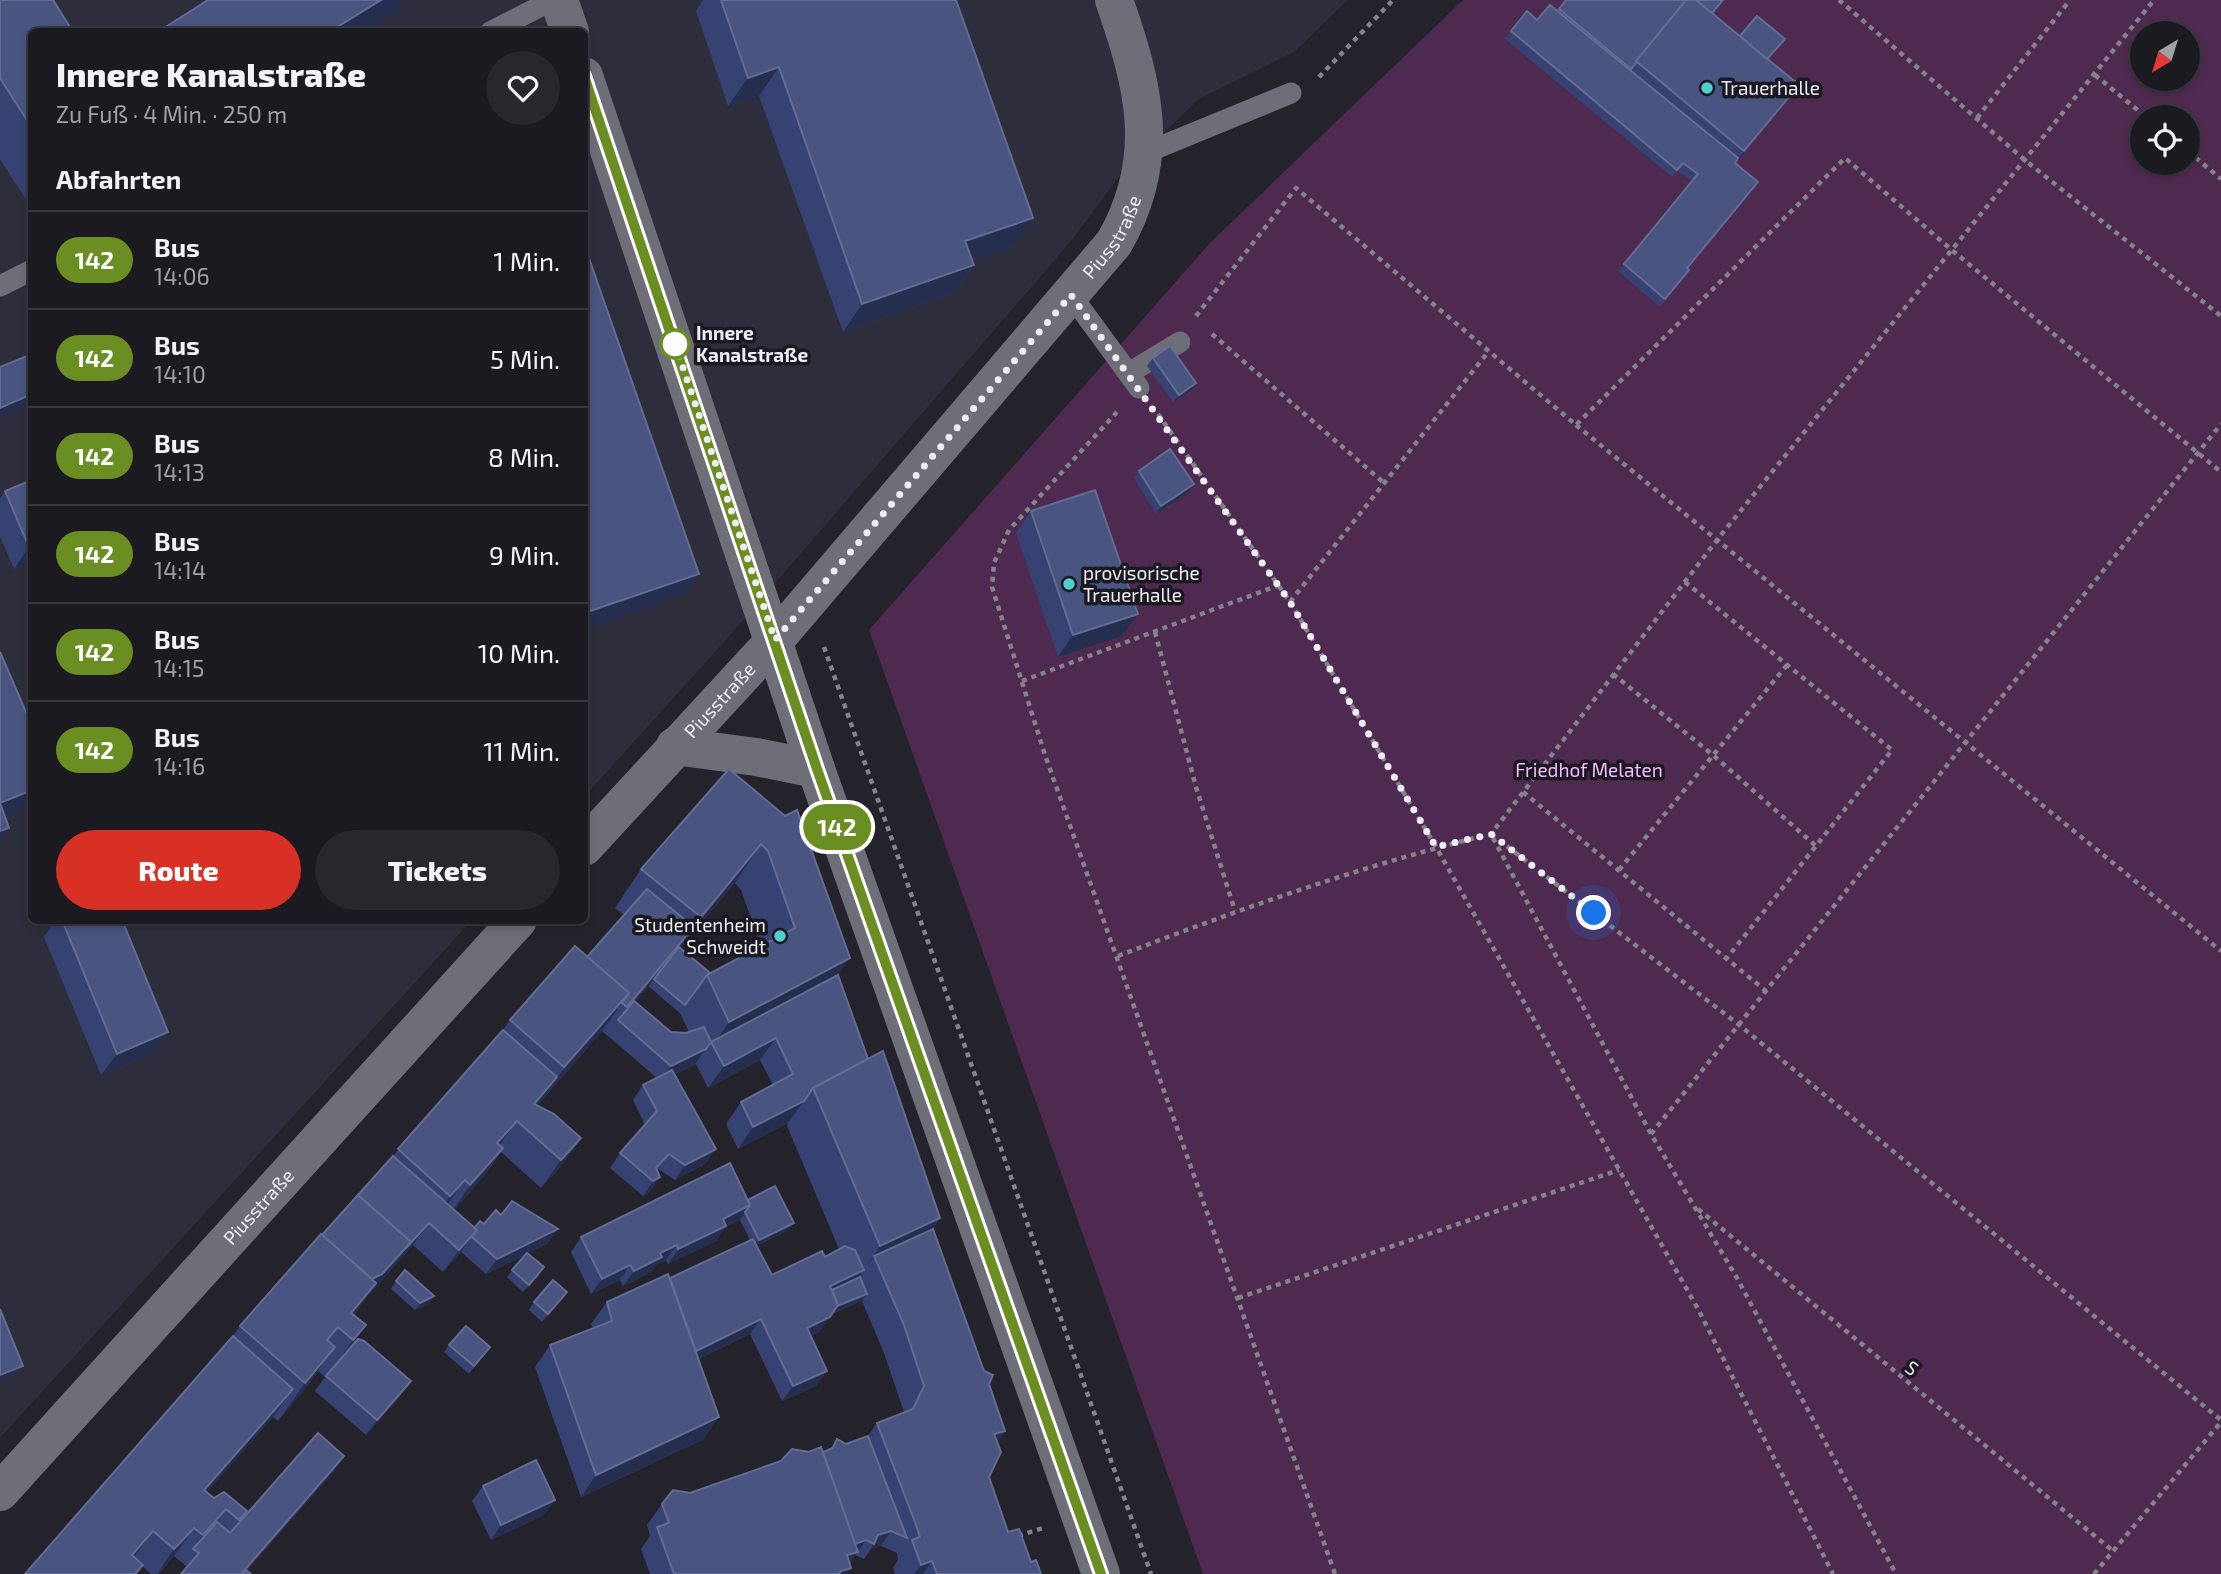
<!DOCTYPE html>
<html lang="de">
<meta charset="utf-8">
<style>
:root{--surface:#1b1a21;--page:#28272e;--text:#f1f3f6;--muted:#a0a1a5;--line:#39383f;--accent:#d93025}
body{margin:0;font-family:"Exo 2",sans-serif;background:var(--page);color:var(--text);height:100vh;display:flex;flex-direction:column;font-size:26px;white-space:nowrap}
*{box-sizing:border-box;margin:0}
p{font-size:23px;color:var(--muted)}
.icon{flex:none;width:38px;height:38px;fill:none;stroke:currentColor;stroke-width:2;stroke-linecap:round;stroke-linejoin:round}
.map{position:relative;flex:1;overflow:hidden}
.details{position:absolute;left:28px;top:28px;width:560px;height:896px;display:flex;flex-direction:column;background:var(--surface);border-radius:10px;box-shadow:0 4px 10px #0003,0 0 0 2px var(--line)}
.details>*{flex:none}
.badge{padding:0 14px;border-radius:23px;font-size:24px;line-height:46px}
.needle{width:46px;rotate:218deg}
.controls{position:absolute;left:2130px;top:21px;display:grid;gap:14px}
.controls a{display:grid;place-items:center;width:70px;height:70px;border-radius:50%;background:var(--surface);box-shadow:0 4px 10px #0003,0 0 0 2px var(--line);font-size:35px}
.you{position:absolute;width:35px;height:35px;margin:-18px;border:5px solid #fff;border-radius:50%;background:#1a73e8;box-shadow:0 0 0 10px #1a73e833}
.map>.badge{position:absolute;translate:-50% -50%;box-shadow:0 0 0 4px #fff}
h2{padding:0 28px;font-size:26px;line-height:63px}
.round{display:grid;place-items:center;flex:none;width:74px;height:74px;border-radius:37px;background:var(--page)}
.overview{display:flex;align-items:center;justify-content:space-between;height:119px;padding:0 28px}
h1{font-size:33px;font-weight:800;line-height:52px}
.primary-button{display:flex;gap:14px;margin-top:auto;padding:14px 28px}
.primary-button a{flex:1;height:80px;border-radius:42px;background:var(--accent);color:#fff;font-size:28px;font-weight:800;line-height:80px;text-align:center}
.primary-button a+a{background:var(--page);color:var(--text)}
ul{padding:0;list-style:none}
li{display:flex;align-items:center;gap:21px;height:98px;padding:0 28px;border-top:2px solid var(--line)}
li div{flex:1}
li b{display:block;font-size:26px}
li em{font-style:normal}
li .badge{min-width:77px;font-weight:700;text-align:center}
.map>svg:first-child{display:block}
.built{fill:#2e2d3b}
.green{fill:#4f2a50;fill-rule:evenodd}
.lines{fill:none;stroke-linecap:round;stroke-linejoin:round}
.path{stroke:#83838a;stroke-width:4.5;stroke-dasharray:5 5;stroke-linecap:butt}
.service{stroke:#6e6e79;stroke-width:21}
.minor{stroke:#6e6e79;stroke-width:38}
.tertiary{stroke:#6e6e79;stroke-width:38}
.wall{fill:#364272;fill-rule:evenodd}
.shaded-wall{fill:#262e50}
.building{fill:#495480;stroke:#636c92;stroke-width:2}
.line-casing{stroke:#fff;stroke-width:16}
.line{stroke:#6b8e23;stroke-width:10}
.walk{stroke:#ededf3;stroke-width:7;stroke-dasharray:0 12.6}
.poi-dot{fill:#52cdce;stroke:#1a1922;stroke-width:2.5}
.stop-dot{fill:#fff;stroke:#6b8e23;stroke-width:3.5}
.labels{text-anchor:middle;stroke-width:7;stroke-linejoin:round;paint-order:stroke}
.poi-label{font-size:19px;fill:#ededf3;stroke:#1a1922;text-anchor:start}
.street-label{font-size:19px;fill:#ededf3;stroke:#1a1922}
.stop-label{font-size:19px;font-weight:bold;fill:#ededf3;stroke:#1a1922;text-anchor:start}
.park-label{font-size:19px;fill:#fdb7fe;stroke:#1a1922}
</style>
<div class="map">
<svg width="2221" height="1574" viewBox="0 0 2221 1574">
<rect width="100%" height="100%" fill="#24232c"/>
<path class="built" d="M0,0H1348L1294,52L1199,99L1120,175L1075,236L1035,283L724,642L585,796L584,32H32V920L471,921L0,1438Z"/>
<path class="green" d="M1463,0H2221V1574H1203L869,630L1210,243ZM2142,33H2188V79H2142ZM2142,117H2188V163H2142Z"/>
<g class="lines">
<g class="path">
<path d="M1839,0L2026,161L2221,316"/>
<path d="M2095,75L2146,117"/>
<path d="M1319,77L1393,0"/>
<path d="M1977,118L2070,0"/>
<path d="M2188,151L2221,179"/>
<path d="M1196,316L1296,188L1576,425L1845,158L1953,251L2221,472"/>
<path d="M1212,334L1383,482"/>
<path d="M1117,412L1009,530L994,563L992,587L1045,755L1335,1574"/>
<path d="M1158,414L1290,602L1488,352"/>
<path d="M1576,425L2221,951"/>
<path d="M1685,582L1892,750L1727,958"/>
<path d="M1290,602L1436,847L1698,1309L1833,1574"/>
<path d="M1155,632L1196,787L1235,911"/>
<path d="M824,647L1151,1574"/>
<path d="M1613,674L1713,755L1816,846"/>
<path d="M1022,681L1279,585"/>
<path d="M1523,792L1766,991"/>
<path d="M1491,834L1738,1024L2221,1420"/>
<path d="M1493,838L1651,1134L1737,1278L1896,1574"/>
<path d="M1619,870L1787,665"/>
<path d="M1118,956C1240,909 1364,865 1491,834L1717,540L2154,0"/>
<path d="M1651,1134L2221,424"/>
<path d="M1698,1209L2113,1551"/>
<path d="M1238,1298L1619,1170"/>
<path d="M1018,1536L1043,1528"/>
<path d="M2094,1574L2221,1422"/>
</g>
<g class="service">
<path d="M490,32L553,0"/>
<path d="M1145,153L1291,93"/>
<path d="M0,286L32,270"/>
<path d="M1071,295L1139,388"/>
<path d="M1129,373L1180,342"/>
</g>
<g class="minor">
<path d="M675,746L756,757L816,769"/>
<path id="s1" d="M584,847L775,640L1114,243C1163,158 1144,86 1114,0"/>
<path id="s2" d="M0,1492L518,920"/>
</g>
<g class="tertiary">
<path d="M559,0L570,32"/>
<path d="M584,76L816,769L1101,1574"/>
</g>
</g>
<g class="wall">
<path d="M0,0L32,32V209L0,159Z"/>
<path d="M703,0H956L1013,246L972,260L974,265L954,293L843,332L759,96L728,106L696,11Z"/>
<path d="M1566,0H1724L1713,14L1740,36L1785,39L1768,60L1788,100L1735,163L1758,182L1687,268L1689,270L1683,278L1660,307L1618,271L1692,181L1678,171L1672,177L1505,39L1511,31L1557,11Z"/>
<path d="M1153,358L1191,390L1173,402L1147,366Z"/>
<path d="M1139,471L1194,484L1189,492L1156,514L1134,478Z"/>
<path d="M32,480V562L14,569L0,536V499L5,491Z"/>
<path d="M1031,511L1122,636L1058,657L1016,533Z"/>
<path d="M729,769L838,975L868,1059L940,1218L933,1229L1005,1431L997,1442L989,1477L1008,1532L1041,1574H895L893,1568L898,1560L897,1553L881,1546L871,1549L864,1559L855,1555L850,1563L851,1568L847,1574H650L641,1549L650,1536L647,1525L662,1504L809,1452H823L830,1449L837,1439L846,1444L868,1436L877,1423L904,1412L884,1353L862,1301L832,1314L819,1332L810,1336L827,1371L816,1386L782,1401L750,1334L699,1359L704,1439L581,1497L535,1367L550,1345L593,1328L591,1324L607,1302L670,1278L750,1240L740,1220L725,1227L716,1241L668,1264L666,1260L657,1264L651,1272L623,1286L620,1280L591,1294L571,1252L581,1237L748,1200L788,1230L756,1246L772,1275L825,1257L839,1249L787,1126L788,1123L738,1149L726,1124L741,1102L773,1085L760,1060L708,1088L696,1064L675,1074L716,1149L705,1164L675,1180L658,1169L650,1192L643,1196L610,1168L620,1153L645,1125L633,1100L643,1085L657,1078L602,1031L537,1106L581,1138L561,1166L541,1188L501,1152L484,1176L454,1210L474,1228L484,1224L501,1215L558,1229L547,1244L528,1253L539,1275L523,1292L507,1277L525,1255L486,1274L461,1252L443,1272L413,1245L366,1298L354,1315L366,1325L348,1350L400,1396L366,1435L315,1391L325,1377L318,1371L308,1385L278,1421L273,1417L207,1492L214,1498L247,1511L239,1523L344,1456L334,1471L247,1570L187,1567L174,1556L158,1574H151L142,1566L137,1574H25L233,1336L240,1326L393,1156L503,1030L510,1020L587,957L624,915L615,908L641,869ZM735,883L741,890L761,946L710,973L680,948ZM651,983L648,986L680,1013L689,1032L686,1033L671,1032L635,1002Z"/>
<path d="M56,920H122L153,1054L101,1075L44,937Z"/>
<path d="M396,1281L429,1304L415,1310L391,1289Z"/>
<path d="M567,1292L542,1322L529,1310L534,1302Z"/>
<path d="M449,1345L490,1347L469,1374L444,1352Z"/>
<path d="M483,1486L555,1500L544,1515L491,1540L472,1501Z"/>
</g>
<g class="shaded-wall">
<path d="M381,0H404L393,15L366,32H329Z"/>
<path d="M779,67L759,96L728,106L748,78Z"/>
<path d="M1799,85L1788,100L1733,166L1744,151Z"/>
<path d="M1758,182L1753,189L1681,276L1687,268Z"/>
<path d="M1033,218L1013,246L946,270L965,241Z"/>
<path d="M974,265L954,293L843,332L862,304Z"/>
<path d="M1196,383L1191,390L1173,402L1179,395Z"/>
<path d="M32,394V405L0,418V408Z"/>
<path d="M1194,484L1189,492L1156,514L1161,506Z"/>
<path d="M32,546V562L14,569L29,547Z"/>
<path d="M699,574L684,595L584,630V613Z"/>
<path d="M1138,614L1122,636L1058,657L1073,635Z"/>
<path d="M32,790V805L0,819V803Z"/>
<path d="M9,828L0,841V831Z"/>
<path d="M761,844L735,883L619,1021L618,1020L627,1007Z"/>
<path d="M850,958L823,997L713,1045L729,1022Z"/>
<path d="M629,993L602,1031L521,1124L534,1104Z"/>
<path d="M168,1032L153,1054L101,1075L117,1054Z"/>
<path d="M776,1038L760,1060L708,1088L724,1066Z"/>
<path d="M706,1049L695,1064L660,1081L671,1066Z"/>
<path d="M804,1101L788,1123L738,1149L753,1127Z"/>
<path d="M517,1121L497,1149V1143Z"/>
<path d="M581,1138L561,1166L541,1188L561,1160Z"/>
<path d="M503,1148L484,1176L451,1213L470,1185Z"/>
<path d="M716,1149L705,1164L675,1180L685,1165Z"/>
<path d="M660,1177L650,1192L643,1196L653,1181Z"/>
<path d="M465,1180L445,1208L430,1224L450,1196Z"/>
<path d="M750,1205L740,1220L725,1227L716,1241L668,1264L678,1249L723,1219Z"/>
<path d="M940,1218L913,1257L874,1256L854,1284L827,1297L830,1286L864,1270L880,1246Z"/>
<path d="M429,1223L413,1245L391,1270L406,1248Z"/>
<path d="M794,1223L788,1230L754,1247L759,1240Z"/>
<path d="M558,1229L547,1244L486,1274L497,1259Z"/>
<path d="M477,1230L461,1252L443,1272L459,1250Z"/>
<path d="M411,1242L391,1270L366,1298L342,1330L360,1285Z"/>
<path d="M677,1245L666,1260L657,1264L651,1272L623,1286L634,1271L660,1253Z"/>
<path d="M630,1265L620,1280L591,1294L602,1279Z"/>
<path d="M867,1294L862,1301L826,1316L832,1309Z"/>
<path d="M434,1296L429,1304L415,1310L420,1303Z"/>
<path d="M830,1317L819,1332L796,1343L807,1328Z"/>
<path d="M761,1319L750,1334L679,1369L690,1354Z"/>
<path d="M366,1325L339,1363L326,1378L353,1340Z"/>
<path d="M335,1347L308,1385L278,1421L305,1383Z"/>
<path d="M23,1366L18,1373L0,1381V1375Z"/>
<path d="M827,1371L816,1386L782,1401L793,1386Z"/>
<path d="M411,1381L400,1396L366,1435L377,1420Z"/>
<path d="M293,1389L273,1417L185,1518L204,1490Z"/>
<path d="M719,1417L704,1439L581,1497L596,1475Z"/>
<path d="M1005,1431L985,1459L994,1434Z"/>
<path d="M344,1456L334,1471L243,1574H241Z"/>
<path d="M555,1500L544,1515L491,1540L501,1525Z"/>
<path d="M226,1509L206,1537L193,1549L203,1535Z"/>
<path d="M194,1528L174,1556L157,1574L174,1549Z"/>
<path d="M153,1531L133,1559L132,1555Z"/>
<path d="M891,1531L881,1546L871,1549L878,1535Z"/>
<path d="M866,1540L845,1570L851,1568L847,1574H834L848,1547Z"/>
<path d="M932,1561L923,1574H914L921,1565Z"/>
</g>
<g class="building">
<path d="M0,0H53L73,32H32V128L0,78Z"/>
<path d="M208,0H381L329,32H158Z"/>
<path d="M721,0H956L1033,218L965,241L974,265L862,304L779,67L748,78Z"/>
<path d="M1566,0H1686L1631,69L1559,9Z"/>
<path d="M1686,0H1696L1799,85L1744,151L1636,61Z"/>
<path d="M1696,0H1723L1712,13Z"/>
<path d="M1550,5L1738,158L1735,163L1758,182L1687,268L1689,270L1665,299L1624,264L1698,174L1683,163L1677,170L1511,31L1527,11L1537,20Z"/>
<path d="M1757,16L1785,39L1767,59L1740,36Z"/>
<path d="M584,244L699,574L584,613Z"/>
<path d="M1170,346L1196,383L1179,395L1153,358Z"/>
<path d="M32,354V394L0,408V367Z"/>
<path d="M1170,449L1194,484L1161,506L1139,471Z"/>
<path d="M32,480V546L29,547L5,491Z"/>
<path d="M1095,490L1138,614L1073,635L1031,511Z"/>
<path d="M0,652L32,726V731H29L32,736V790L0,803Z"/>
<path d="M729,769L785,816L797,810L850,958L729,1022L707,975L795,928L768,851L761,844L701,917L641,869Z"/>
<path d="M0,803L9,828L0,831Z"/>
<path d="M647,889L694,927L627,1007L622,1003L629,993L587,957Z"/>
<path d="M62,920H122L168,1032L117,1054Z"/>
<path d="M575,946L629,993L564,1067L510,1020Z"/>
<path d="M679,947L710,973L707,975L685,1005L654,979Z"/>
<path d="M838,975L868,1059L813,1088L804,1101L753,1127L741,1102L793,1074L776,1038L724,1066L711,1042Z"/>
<path d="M634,1001L671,1032L686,1033L704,1027L711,1042L706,1049L671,1066L618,1020Z"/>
<path d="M503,1030L557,1077L534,1104L554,1114L581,1138L561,1160L517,1121L497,1143L503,1148L470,1185L465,1180L450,1196L398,1149Z"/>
<path d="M883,1051L940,1218L880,1246L813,1088Z"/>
<path d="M672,1070L716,1149L685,1165L669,1154L656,1168L660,1177L653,1181L620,1153L657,1111L643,1085Z"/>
<path d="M393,1156L477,1230L459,1250L429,1223L406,1248L411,1242L358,1195Z"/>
<path d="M730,1163L750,1205L723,1219L726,1226L678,1249L677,1245L660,1253L662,1257L634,1271L630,1265L602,1279L581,1237Z"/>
<path d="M775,1186L794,1223L759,1240L745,1212L750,1205L748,1200Z"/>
<path d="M358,1195L411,1242L382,1274L372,1279L322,1235Z"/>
<path d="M512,1201L558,1229L497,1259L472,1237L477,1230L474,1228L480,1221L484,1224L496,1210L501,1215Z"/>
<path d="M933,1229L984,1371L993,1375L989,1384L1005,1431L994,1434L1001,1452L989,1477L1008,1532L1019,1529L1031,1562L1036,1560L1041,1574H937L932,1561L921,1565L912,1540L920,1537L916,1525L877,1423L913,1409L924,1386L904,1325L874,1256Z"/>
<path d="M321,1234L376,1283L351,1313L366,1325L353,1340L338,1327L327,1340L335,1347L305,1383L240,1326Z"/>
<path d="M753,1239L772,1275L822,1251L825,1257L845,1246L855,1250L864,1270L830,1286L838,1305L830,1317L807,1328L827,1371L793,1386L761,1319L696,1351L670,1278Z"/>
<path d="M527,1253L544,1267L529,1285L512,1270Z"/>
<path d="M405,1270L434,1296L420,1303L396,1281Z"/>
<path d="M668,1274L719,1417L596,1475L550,1345L612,1321L607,1302Z"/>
<path d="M860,1277L867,1294L837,1306L838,1305L832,1290Z"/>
<path d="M553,1280L567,1292L548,1314L534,1302Z"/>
<path d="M0,1309L23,1366L0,1375Z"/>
<path d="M466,1326L490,1347L474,1366L449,1345Z"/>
<path d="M233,1336L293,1389L204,1490L214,1498L224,1492L247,1511L239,1520L226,1509L203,1535L194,1528L174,1549L153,1531L132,1555L143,1565L135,1574H25Z"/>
<path d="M358,1339L364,1341L411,1381L377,1420L326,1376Z"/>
<path d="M318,1433L344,1456L241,1574H181L199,1553L193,1549L217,1522L230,1533Z"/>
<path d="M868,1436L907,1538L891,1531L878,1535L874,1544L866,1540L855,1544L823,1452L833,1448L837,1439L846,1444Z"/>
<path d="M821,1447L858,1552L847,1555L851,1568L841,1571L839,1574H674L657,1527L669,1523L662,1504L673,1490L690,1493L781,1461L792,1449L809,1452Z"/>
<path d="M536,1460L555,1500L501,1525L483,1486Z"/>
<path d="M246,1570L251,1574H242Z"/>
</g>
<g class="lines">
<g class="line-casing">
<path id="line" d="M584,76L817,769L1101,1574"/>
</g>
<use href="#line" class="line"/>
<path class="walk" d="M675,344L775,640L1071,295L1290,602L1436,847L1491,834L1594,913"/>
</g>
<g class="poi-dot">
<circle cx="1707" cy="88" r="7"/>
<circle cx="1069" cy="584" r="7"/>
<circle cx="780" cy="936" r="7"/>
</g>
<circle class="stop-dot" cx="675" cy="344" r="14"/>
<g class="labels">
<g class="poi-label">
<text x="1721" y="95">Trauerhalle</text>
<text x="1083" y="580">provisorische<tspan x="1083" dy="22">Trauerhalle</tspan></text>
<text x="766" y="932" text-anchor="end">Studentenheim<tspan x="766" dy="22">Schweidt</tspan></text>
</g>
<g class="street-label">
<text dy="7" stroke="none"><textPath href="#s1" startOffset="808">Piusstraße</textPath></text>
<text dy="7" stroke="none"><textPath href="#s1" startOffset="200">Piusstraße</textPath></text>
<text dy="7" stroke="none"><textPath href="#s2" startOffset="385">Piusstraße</textPath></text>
<text transform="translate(1912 1368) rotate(39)" y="7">S</text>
</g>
<g class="stop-label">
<text x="696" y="340">Innere<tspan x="696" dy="22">Kanalstraße</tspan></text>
</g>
<g class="park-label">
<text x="1589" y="777">Friedhof Melaten</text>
</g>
</g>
</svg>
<div class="controls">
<a><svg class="needle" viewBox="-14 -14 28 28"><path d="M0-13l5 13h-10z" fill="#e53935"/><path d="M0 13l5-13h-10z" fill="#a0a1a5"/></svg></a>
<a><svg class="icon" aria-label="locate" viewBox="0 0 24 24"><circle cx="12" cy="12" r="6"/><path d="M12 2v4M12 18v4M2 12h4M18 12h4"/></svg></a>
</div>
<div class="you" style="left:1594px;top:913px"></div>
<b class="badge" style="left:837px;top:827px;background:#6b8e23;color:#fff">142</b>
<section class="details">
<div class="overview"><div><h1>Innere Kanalstraße</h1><p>Zu Fuß · 4 Min. · 250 m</p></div><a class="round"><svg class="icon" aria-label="heart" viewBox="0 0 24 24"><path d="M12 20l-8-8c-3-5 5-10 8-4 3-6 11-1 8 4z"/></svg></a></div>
<h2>Abfahrten</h2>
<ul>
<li><span class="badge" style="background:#6b8e23;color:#fff">142</span><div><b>Bus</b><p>14:06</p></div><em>1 Min.</em></li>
<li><span class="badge" style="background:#6b8e23;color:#fff">142</span><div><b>Bus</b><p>14:10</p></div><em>5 Min.</em></li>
<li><span class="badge" style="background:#6b8e23;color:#fff">142</span><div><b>Bus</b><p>14:13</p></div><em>8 Min.</em></li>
<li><span class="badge" style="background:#6b8e23;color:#fff">142</span><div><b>Bus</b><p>14:14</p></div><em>9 Min.</em></li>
<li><span class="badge" style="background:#6b8e23;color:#fff">142</span><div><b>Bus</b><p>14:15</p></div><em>10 Min.</em></li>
<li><span class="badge" style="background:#6b8e23;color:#fff">142</span><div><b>Bus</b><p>14:16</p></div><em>11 Min.</em></li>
</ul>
<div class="primary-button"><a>Route</a><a>Tickets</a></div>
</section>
</div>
